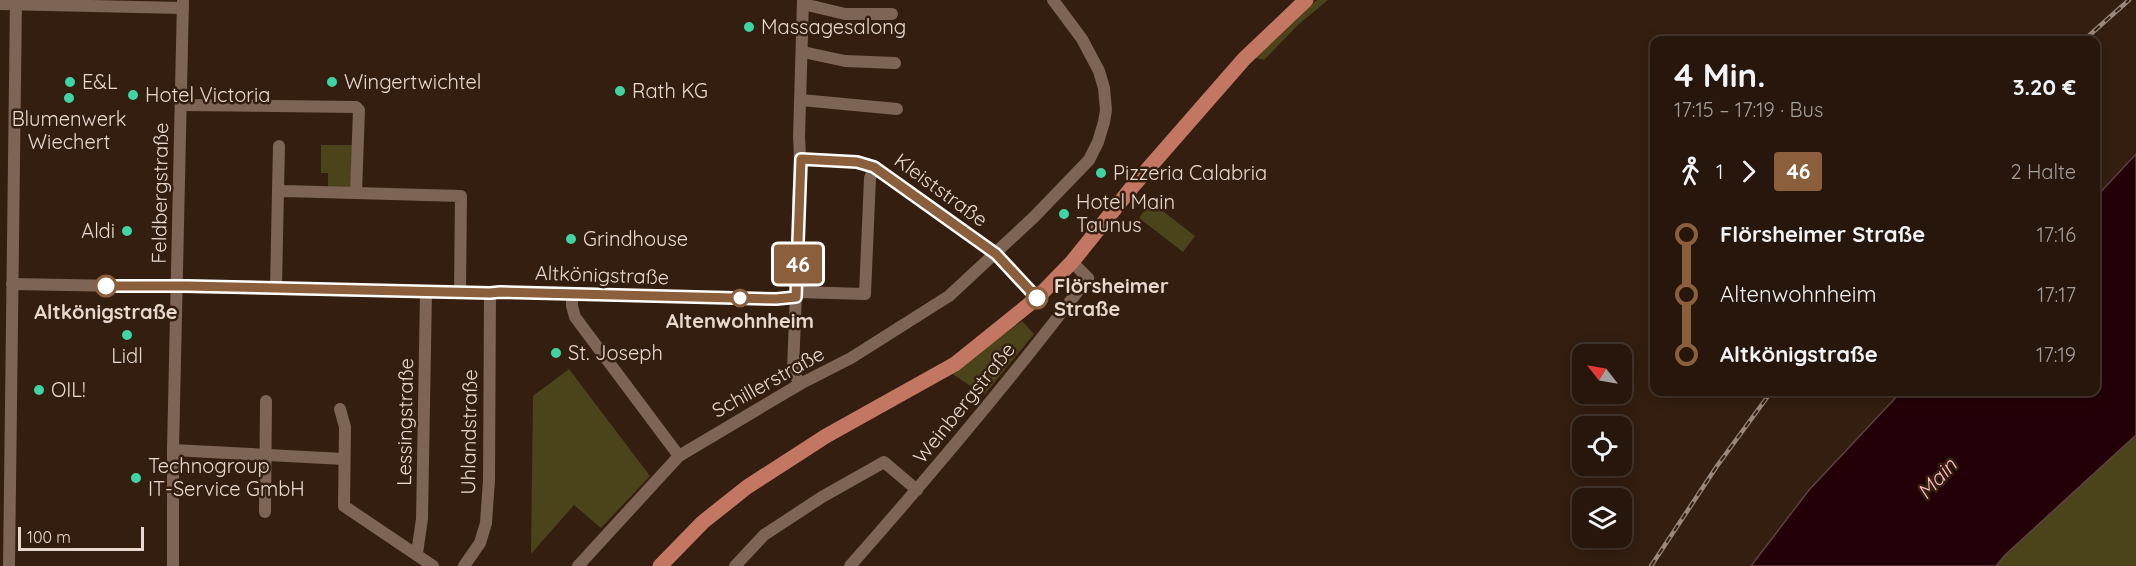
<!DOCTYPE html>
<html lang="de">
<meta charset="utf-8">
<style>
:root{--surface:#26160c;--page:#32231a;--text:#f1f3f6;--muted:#a49f9d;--line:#42352d}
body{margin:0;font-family:Quicksand,sans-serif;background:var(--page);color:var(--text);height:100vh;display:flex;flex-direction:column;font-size:22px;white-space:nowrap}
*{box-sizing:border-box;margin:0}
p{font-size:20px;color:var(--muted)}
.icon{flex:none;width:33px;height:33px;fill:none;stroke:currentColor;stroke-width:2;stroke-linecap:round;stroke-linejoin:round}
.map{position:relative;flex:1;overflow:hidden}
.side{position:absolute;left:1650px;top:36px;width:450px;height:360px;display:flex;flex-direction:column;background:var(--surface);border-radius:12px;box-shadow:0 3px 15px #0003,0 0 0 2px var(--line)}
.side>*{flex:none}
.badge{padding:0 12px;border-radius:4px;font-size:21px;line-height:39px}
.needle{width:39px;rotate:301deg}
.buttons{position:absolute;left:1572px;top:344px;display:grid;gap:12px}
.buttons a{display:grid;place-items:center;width:60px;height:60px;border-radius:12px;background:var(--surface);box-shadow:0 3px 15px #0003,0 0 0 2px var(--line);font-size:30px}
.scale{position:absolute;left:18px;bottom:15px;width:126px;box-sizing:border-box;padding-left:6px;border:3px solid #e8d9d0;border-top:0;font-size:16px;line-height:21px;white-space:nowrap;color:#e8d9d0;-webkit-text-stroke:4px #331e10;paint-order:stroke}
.map>.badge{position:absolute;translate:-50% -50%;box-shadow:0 0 0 3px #fff}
.legs{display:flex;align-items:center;gap:9px;height:66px;padding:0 24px;font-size:20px}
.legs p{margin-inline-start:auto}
.overview{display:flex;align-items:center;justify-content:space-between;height:102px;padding:0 24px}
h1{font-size:33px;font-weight:700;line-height:45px}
ul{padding:0 24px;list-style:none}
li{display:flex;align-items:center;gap:21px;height:60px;font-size:22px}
li i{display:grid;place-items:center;width:9px;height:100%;margin:0 8px;background:currentColor}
li i::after{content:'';width:15px;height:15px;margin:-8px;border:4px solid;border-radius:50%;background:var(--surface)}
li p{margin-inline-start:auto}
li:first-child i{background:linear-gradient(#0000 50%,currentColor 0)}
li:last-child i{background:linear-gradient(currentColor 50%,#0000 0)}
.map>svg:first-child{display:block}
.green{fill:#4b431a}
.water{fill:#230007;stroke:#5e4143;stroke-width:1.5}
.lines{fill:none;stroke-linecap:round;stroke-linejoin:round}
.minor{stroke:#7d6454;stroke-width:12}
.major{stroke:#c37662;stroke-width:15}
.rail-casing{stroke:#99877c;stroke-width:4.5}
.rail{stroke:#331e10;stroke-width:2;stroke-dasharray:7;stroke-linecap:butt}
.line-1-casing{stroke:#fff;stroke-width:14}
.line-1{stroke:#8b5e3c;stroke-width:9}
.poi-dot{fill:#40d4a2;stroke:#331e10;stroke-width:2}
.stop-1-dot{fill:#fff;stroke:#8b5e3c;stroke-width:3}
.labels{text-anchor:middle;stroke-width:5;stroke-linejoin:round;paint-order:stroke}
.poi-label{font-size:20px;fill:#e8d9d0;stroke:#331e10;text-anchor:start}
.street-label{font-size:20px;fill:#e8d9d0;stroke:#331e10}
.stop-label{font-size:20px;font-weight:bold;fill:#e8d9d0;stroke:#331e10}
.water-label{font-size:21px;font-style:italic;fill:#fcb8c2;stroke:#331e10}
</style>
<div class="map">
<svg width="2136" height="566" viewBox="0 0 2136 566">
<rect width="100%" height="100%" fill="#331e10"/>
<g class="green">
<path d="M1317,0H1328L1299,24L1264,60L1256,58L1294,19Z"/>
<path d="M321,145H352L351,187H328V173H321Z"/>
<path d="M1151,202L1195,236L1183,252L1139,218Z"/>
<path d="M1022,321L1034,334L984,395L951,373Z"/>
<path d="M569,369L650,476L601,528L574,505L531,554L533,396Z"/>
<path d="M2136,435V566H1996L2005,555Z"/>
</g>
<path class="water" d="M2136,154V435L2005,555L1996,566H1751L1809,490L1901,392H2096V197Z"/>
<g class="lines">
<g class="minor">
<path d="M0,4L183,8"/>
<path d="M803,4L845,14H892"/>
<path d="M803,52L845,61L895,63"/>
<path d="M801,100L897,109"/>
<path d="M181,105L356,107L359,110L356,193"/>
<path d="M801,159L857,162L875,167L996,254L1037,298"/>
<path d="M278,190L279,146"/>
<path d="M12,284L490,293L500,292L776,299L796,297"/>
<path d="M276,288L278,190L284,191L461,196L460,292"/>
<path d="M796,292L865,294L870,178L875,167"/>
<path d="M572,294V306L575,317L679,456"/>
<path d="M800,384L793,371C795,314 798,258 798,201C799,179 801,159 799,137L803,0"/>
<path d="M340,409L345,427L344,506L433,566"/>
<path d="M173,450L344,459"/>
<path d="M265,512L266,401"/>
<path d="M417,553L422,519L426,292"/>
<path d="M9,566L16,0"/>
<path d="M173,566V450L183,0"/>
<path d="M464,566L480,543L486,523L489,480L490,293"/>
<path d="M578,566L679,456L800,384L851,358L949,296L1034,217L1089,160L1098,142L1104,122L1106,110L1104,88L1099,71L1082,39L1053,0"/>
<path d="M735,566L764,535L822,497L884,462L917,490"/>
<path d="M850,566C932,473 1013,377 1088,278L1072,262"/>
</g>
<path class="major" d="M660,566L703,522L747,487L826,436L955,364L1037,298L1072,262L1133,186L1244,59L1306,0"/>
<g class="rail-casing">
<g id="rail">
<path d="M2084,40L2129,0"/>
<path d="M1651,566L1717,466L1771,392"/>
</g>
</g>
<use href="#rail" class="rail"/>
</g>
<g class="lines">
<g class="line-1-casing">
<path id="line-1" d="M106,286H187L490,293L500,292L776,299L796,297L801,159L857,162L874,167L996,254L1037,298"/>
</g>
<use href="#line-1" class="line-1"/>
</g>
<g class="poi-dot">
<circle cx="749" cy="27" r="6"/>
<circle cx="70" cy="82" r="6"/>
<circle cx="332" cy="82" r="6"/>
<circle cx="620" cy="91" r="6"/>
<circle cx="133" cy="95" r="6"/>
<circle cx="69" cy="98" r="6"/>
<circle cx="1101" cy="173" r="6"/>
<circle cx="1064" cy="214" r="6"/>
<circle cx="127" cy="231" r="6"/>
<circle cx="571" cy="239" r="6"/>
<circle cx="127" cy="335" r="6"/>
<circle cx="556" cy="353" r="6"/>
<circle cx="39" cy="390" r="6"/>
<circle cx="136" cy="478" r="6"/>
</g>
<g class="stop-1-dot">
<circle cx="106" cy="286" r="10"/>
<circle cx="740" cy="298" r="8"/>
<circle cx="1037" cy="298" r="10"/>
</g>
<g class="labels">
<g class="poi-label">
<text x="761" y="34">Massagesalong</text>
<text x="82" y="89">E&amp;L</text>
<text x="344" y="89">Wingertwichtel</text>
<text x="632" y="98">Rath KG</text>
<text x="145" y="102">Hotel Victoria</text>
<text x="69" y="126" text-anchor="middle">Blumenwerk<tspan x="69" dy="23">Wiechert</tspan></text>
<text x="1113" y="180">Pizzeria Calabria</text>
<text x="1076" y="209">Hotel Main<tspan x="1076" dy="23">Taunus</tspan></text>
<text x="115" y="238" text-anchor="end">Aldi</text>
<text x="583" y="246">Grindhouse</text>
<text x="568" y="360">St. Joseph</text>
<text x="127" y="363" text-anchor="middle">Lidl</text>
<text x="51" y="397">OIL!</text>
<text x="148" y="473">Technogroup<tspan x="148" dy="23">IT-Service GmbH</tspan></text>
</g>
<g class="street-label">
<text transform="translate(941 190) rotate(36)" y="7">Kleiststraße</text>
<text transform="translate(160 193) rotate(-89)" y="7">Feldbergstraße</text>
<text transform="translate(602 275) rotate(2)" y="7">Altkönigstraße</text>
<text transform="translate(768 382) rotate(-29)" y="7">Schillerstraße</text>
<text transform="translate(964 403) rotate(-51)" y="7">Weinbergstraße</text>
<text transform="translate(405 422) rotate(-89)" y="7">Lessingstraße</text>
<text transform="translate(469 432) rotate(-89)" y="7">Uhlandstraße</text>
</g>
<g class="stop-label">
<text x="1054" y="293" text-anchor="start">Flörsheimer<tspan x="1054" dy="23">Straße</tspan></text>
<text x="106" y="319">Altkönigstraße</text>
<text x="740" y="328">Altenwohnheim</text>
</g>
<g class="water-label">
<text transform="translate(1937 479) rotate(-47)" y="7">Main</text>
</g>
</g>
</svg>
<div class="buttons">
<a><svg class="needle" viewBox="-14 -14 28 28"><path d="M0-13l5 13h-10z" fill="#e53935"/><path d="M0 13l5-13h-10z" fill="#a49f9d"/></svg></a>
<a><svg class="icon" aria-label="locate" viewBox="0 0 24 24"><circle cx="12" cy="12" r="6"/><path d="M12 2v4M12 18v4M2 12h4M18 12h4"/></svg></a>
<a><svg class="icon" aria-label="layers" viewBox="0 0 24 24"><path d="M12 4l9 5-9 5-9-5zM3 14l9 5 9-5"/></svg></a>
</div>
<div class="scale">100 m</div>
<b class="badge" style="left:798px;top:264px;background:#8b5e3c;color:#fff">46</b>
<section class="side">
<div class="overview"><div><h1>4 Min.</h1><p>17:15 – 17:19 · Bus</p></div><b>3.20 €</b></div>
<div class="legs"><svg class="icon" aria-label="walk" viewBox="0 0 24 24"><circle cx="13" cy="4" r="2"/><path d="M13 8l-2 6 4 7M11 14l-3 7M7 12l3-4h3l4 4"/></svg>1<svg class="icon" aria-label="forward" viewBox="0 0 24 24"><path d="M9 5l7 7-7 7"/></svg><b class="badge" style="background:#8b5e3c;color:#fff">46</b><p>2 Halte</p></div>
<ul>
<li><i style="color:#8b5e3c"></i><b>Flörsheimer Straße</b><p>17:16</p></li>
<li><i style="color:#8b5e3c"></i><span>Altenwohnheim</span><p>17:17</p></li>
<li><i style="color:#8b5e3c"></i><b>Altkönigstraße</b><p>17:19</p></li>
</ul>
</section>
</div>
